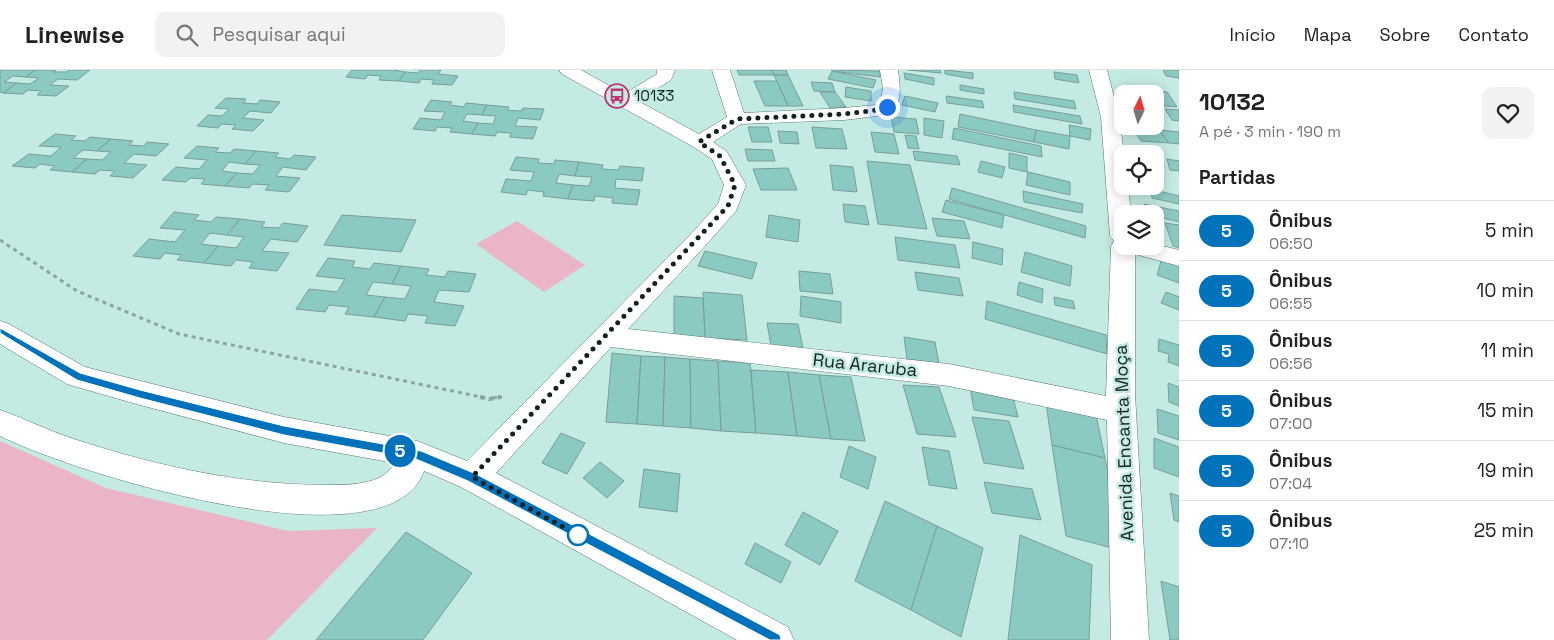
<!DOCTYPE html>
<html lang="pt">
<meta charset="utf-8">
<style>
:root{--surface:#fff;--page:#f2f2f2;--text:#222;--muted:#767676;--line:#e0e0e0}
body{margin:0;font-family:"Space Grotesk",sans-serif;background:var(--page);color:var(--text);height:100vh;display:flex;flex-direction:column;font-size:19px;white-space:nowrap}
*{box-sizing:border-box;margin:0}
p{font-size:16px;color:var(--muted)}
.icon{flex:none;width:28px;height:28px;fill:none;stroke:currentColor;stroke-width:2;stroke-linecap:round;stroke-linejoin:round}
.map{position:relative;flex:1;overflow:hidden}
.panel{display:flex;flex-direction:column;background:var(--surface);width:375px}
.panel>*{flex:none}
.badge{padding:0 10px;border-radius:16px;font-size:18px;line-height:32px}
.needle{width:32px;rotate:5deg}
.buttons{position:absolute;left:1114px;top:15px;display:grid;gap:10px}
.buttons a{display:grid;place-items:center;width:50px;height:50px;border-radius:10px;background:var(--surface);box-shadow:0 2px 12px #0003;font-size:25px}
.you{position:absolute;width:25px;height:25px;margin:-12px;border:4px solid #fff;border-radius:50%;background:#1a73e8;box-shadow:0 0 0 8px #1a73e833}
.map>.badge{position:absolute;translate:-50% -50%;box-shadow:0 0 0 2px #fff}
h2{padding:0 20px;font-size:19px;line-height:45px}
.round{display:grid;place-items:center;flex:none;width:52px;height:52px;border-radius:10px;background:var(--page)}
.summary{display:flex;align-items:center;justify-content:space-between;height:85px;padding:0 20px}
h1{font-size:24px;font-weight:700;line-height:38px}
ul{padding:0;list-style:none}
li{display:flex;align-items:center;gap:15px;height:60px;padding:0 20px;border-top:1px solid var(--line)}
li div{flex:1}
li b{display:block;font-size:19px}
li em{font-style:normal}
li .badge{min-width:55px;font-weight:700;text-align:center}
header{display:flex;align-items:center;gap:30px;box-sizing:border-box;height:70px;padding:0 25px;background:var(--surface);border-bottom:1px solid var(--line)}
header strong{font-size:24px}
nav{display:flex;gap:28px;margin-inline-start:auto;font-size:18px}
.search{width:350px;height:45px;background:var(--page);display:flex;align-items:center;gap:12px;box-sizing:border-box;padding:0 18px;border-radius:10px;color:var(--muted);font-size:19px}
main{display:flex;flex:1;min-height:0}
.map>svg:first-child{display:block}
.green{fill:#e9b5c7}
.building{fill:#8bcac2;stroke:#7a9d98}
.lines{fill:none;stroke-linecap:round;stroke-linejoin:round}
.minor-casing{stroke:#547672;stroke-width:1}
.path-far1{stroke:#88a6a2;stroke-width:3;stroke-dasharray:4 4;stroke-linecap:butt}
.path{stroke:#88a6a2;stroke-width:4;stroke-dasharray:4.5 4.5;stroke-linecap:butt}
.minor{fill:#fff;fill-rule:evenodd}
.line{fill:#0072bc;stroke:#fff}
.walk{stroke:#132220;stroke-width:5;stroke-dasharray:0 9}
.stop-dot{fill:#fff;stroke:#0072bc;stroke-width:2.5}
.labels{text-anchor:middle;stroke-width:5;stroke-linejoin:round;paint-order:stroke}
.far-poi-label{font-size:15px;fill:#132220;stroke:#c4eae4;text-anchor:start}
.street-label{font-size:18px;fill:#132220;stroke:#c4eae4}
</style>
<header>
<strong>Linewise</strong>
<div class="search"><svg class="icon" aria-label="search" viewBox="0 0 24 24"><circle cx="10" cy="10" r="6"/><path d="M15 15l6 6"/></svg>Pesquisar aqui</div>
<nav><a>Início</a><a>Mapa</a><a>Sobre</a><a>Contato</a></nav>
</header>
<main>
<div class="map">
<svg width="1179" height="570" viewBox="0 0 1179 570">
<rect width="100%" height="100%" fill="#c4eae4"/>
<g class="green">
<path d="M517,151L585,195L544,222L476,174Z"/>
<path d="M0,371L106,418L288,461L377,458L267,570H0Z"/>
</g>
<g class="building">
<path d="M0,0H35L26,7L13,6L4,12L17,13L3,23L0,22Z"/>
<path d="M35,0H56L53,2H66L70,0H90L77,10L58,9L50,15L69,16L56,26L37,25L41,21L28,20L23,24L3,23L17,13L30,14L39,8L26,7Z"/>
<path d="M352,0H393L405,2L399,11L379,10L381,6L368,5L365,9L346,7Z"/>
<path d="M420,0H441L438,4L458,6L452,15L432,14L434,10L421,9L419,13L399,11L405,2L418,3Z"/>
<path d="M737,0H772L774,5H739Z"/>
<path d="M772,0H786L788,5H774Z"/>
<path d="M832,0L880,1V7L832,1Z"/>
<path d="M908,0H940L941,3Z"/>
<path d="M945,0L973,3V9L945,4Z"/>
<path d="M1163,0H1179V8L1166,6Z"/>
<path d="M832,1L876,10L873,18L828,9Z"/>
<path d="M1054,2L1077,5L1079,13L1055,9Z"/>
<path d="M904,3L934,8V15L905,9Z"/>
<path d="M774,5H788L803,36H788Z"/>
<path d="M754,11H777L788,36H765Z"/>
<path d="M811,12L832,13L835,22L814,21Z"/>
<path d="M960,15L984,19V24L960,20Z"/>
<path d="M846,17L871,21V31L845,27Z"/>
<path d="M1127,19L1167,22L1177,37L1155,35V24H1130Z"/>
<path d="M820,22H835L846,37L830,38Z"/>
<path d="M1014,22L1074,31L1076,39L1015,29Z"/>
<path d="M905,26L938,33L935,42L902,35Z"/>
<path d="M946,26L982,31L984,38L947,33Z"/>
<path d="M226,28L246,29L243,33L257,34L260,30L280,32L271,43L250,41L243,48L264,50L253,61L232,59L236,55L222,54L218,58L197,56L208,45L222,46L229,39L215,38Z"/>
<path d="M431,30L452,32L450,35L464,37L466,33L487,35L482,45L467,44L463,51L478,53L472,64L450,62L452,58L437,57L435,61L413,59L420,48L441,50L445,42L424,41Z"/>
<path d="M487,35L509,37L507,40L521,41L523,38L544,39L540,50L518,48L515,56L537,57L533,69L510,67L511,63L497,62L495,66L472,64L478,53L493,54L496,46L482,45Z"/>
<path d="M1013,35L1080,46L1082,54L1014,42Z"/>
<path d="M1165,39L1179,40V51L1172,50Z"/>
<path d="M960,44L1036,60L1034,72L958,57Z"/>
<path d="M891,47L916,49L919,64L894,62Z"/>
<path d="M924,48L944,51L942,68L924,65Z"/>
<path d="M1069,55L1091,59L1090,70L1070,66Z"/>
<path d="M748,57H768L772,72H752Z"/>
<path d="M812,57L842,59L847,79L816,78Z"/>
<path d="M954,58L1041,76L1042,87L952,69Z"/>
<path d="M1132,58L1159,60L1169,73L1141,71Z"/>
<path d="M1036,60L1070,66L1069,79L1034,72Z"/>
<path d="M1159,60L1179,62V74L1169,73Z"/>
<path d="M778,61L797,62L799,74L780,73Z"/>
<path d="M871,62L894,64L899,84L875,82Z"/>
<path d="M55,64L76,66L71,70L85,71L90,67L111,69L97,81L83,80L73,88L87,89L72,102L50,100L55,96L40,94L35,98L12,96L29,84L51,86L61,77L39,76Z"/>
<path d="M905,65L916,66L919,79L908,78Z"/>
<path d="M111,69L133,71L129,75L143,76L147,72L169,74L156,86L134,84L124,93L147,95L133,108L110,106L115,101L100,100L95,104L72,102L87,89L102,90L111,82L97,81Z"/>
<path d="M197,76L219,78L215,82L230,83L234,79L256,81L245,94L229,92L222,101L237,103L225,116L201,114L205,109L190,108L186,112L162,110L176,97L199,99L207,90L184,88Z"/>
<path d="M745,79L772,80L775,91H748Z"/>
<path d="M256,81L279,83L275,87L290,89L294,85L316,87L306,100L283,97L276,106L300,108L289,122L265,120L269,115L253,114L249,118L225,116L237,103L253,104L260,95L245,94Z"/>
<path d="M913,81L957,86L960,95L915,90Z"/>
<path d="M1009,83L1027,87V102L1009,98Z"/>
<path d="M516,87L539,89L538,93L554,94L555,90L579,92L575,106L559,104L556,113L573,115L568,129L543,126L544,122L528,120L526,125L501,122L506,109L531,111L534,102L510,100Z"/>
<path d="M1167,89L1179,91V101L1170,100Z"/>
<path d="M867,91L910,95L927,159L878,154Z"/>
<path d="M981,91L1005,97L1002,108L978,102Z"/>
<path d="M579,92L603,95L602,99L618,100L620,96L644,98L642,111L616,109L615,118L640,120L637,135L612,133L613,128L595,126L594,131L568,129L573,115L589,116L592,107L575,106Z"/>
<path d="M830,95L853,97L857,122L833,120Z"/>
<path d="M788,98L797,120H761L753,99Z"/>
<path d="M1028,102L1070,112V125L1026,115Z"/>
<path d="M952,118L1086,156L1085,168L949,129Z"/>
<path d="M1151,119L1179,126V134L1152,128Z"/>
<path d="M1023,121L1083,134L1082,143L1024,132Z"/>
<path d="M946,130L1004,145L1002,158L942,142Z"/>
<path d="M843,134L865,136L869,155L845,152Z"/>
<path d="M1144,134L1179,141V152L1155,146V144H1146Z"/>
<path d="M174,142L199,145L194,150L211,152L216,147L240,149L227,165L210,163L201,174L218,176L204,193L177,190L182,185L165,183L160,189L133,186L149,169L175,172L185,160L160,158Z"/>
<path d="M342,145L416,150L401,182L324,175Z"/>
<path d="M769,145L800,150L798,172L766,167Z"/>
<path d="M932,148L964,151L970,169L937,166Z"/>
<path d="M240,149L265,152L261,157L279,158L283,153L308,156L297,172L271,169L262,181L289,183L277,201L249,198L253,192L236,190L231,196L204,193L218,176L236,178L244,167L227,165Z"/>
<path d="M1165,153L1179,155V178L1173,176Z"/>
<path d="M895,167L955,175L960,198L898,190Z"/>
<path d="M973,172L1003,179L1002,195L972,188Z"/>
<path d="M705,181L757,193L752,209L698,196Z"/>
<path d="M1025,182L1072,196L1070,216L1021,202Z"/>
<path d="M328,188L355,191L352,197L370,199L374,193L401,196L392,214L373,212L366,225L385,227L374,247L345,244L349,237L329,235L325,242L296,239L309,219L337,222L345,209L316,206Z"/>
<path d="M1162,188L1179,194V213L1157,205Z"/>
<path d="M401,196L429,199L426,205L445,207L448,201L476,204L469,222L439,220L434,232L464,236L455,256L425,253L428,246L408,244L405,251L374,247L385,227L405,229L411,216L392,214Z"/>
<path d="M799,201L830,204L833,224L800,221Z"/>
<path d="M915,202L959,208L963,226L918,220Z"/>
<path d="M1019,212L1043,219L1042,233L1017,225Z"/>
<path d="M703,222L742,225L747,270L705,268Z"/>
<path d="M1166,222L1179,227V240L1161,233Z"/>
<path d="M674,226L703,228L705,268L674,266Z"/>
<path d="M801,226L841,232V253L800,246Z"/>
<path d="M1054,227L1073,231L1075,239L1055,235Z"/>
<path d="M987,231L1106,265L1107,284L985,249Z"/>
<path d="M767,253L798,254L803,278L771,276Z"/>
<path d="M904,267L935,272L939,294L907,289Z"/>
<path d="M1159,269L1179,275V296L1168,292L1169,284L1158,281Z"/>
<path d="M612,283L641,286L637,354L606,352Z"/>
<path d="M641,286L665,287L663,356L637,354Z"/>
<path d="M665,287L690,289L691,358L663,356Z"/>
<path d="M690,289L718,291L721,361L691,358Z"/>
<path d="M718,291L750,293L756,363L721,361Z"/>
<path d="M751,300L788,302L797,366L756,363Z"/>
<path d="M788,302L819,305L831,369L797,366Z"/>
<path d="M819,305L851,307L865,371L831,369Z"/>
<path d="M1168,313L1179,317V336L1169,332Z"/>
<path d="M903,315L939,317L956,367L917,364Z"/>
<path d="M970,317L1012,324L1018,347L974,340Z"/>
<path d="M1046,333L1096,345L1105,388L1052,375Z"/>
<path d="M1157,339L1179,346V370L1158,363Z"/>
<path d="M972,347L1009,351L1024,399L984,393Z"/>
<path d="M561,363L585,373L567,404L542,393Z"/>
<path d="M1154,368L1179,377V407L1154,398Z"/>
<path d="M1052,375L1105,388L1124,481L1066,466Z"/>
<path d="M849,376L876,387L868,419L840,407Z"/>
<path d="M922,377L949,381L957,419L929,415Z"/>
<path d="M600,392L624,411L607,428L583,408Z"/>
<path d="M644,399L680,404L677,442L639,437Z"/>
<path d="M984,412L1032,419L1041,450L992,443Z"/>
<path d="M1170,423L1179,426V452L1174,450Z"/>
<path d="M885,431L937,456L911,540L855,511Z"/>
<path d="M803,442L838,461L820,495L785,475Z"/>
<path d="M937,456L983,478L961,567L911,540Z"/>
<path d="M406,462L472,503L423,570H316Z"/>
<path d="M1020,465L1092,495L1089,570H1008Z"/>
<path d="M755,473L791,492L781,513L745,494Z"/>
<path d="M1161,511L1179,517V570H1170Z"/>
</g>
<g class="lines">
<g class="minor-casing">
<path id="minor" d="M559,0H581L624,24L657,4V0H675L671,10L638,31L699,64L727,47L712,0H730L744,43L844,38L875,35L880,33L883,19L880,0H898C900,15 902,28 894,41L877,46L844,50L741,54L713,72L727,82L746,115L736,141L705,176L628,259L949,294L1106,326L1111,176L1114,171L1110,166L1101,47L1089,0H1107L1119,47L1124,84L1122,116H1128L1131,144H1122V176H1155V174L1179,180V196L1135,184V324L1149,570H1111L1107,350L949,316L611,277L496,403L788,557L794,570H737L461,417L424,401C420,411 415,419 406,425C332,481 78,404 0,366V340C26,349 51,362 77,370C156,396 243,415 326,415C343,415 363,415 379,408C385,405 391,399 395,393L284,373L140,335L77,317L67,314L0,274V251L9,254L85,297L284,347L417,371L467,391L689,166L718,134L724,115L712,89L692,76L562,4Z"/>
</g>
<g class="path-far1">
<path d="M0,170L77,221L179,264L486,328"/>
<path d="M493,328L502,327"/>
</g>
<path class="path" d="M480,327L489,329L501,327"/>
<use href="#minor" class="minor"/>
</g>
<path class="line" d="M0,258L80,303L140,320L284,356L421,381L476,404L780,565L781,570H770L468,411L416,389L284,365L140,328L77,310L0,263Z"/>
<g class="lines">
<path class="walk" d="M578,465L472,407L728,136L735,115L720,86L699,72L737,49L844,44L877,40L887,37"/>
</g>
<defs>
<g id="bus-ring" transform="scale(1.25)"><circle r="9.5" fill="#c4eae4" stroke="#bb3474" stroke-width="1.5"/><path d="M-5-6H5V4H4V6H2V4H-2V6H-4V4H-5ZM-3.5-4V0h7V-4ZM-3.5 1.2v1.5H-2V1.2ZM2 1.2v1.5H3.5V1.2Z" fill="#bb3474"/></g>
</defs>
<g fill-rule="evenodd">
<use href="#bus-ring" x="617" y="26"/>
</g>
<circle class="stop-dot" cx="578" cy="465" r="10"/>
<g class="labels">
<g class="far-poi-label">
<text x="634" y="31">10133</text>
</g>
<g class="street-label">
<text transform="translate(865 295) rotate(6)" y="6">Rua Araruba</text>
<text transform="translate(1124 373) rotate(-92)" y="6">Avenida Encanta Moça</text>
</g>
</g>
</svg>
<div class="buttons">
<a><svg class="needle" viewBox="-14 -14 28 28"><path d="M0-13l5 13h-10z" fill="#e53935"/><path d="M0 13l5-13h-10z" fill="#767676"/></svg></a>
<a><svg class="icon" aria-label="locate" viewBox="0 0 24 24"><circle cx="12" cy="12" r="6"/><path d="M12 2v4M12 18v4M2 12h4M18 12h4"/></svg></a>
<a><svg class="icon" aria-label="layers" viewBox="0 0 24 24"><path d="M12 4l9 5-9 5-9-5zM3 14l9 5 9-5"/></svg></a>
</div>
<div class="you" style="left:887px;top:37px"></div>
<b class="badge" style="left:400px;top:381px;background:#0072bc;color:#fff">5</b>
</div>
<section class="panel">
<div class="summary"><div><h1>10132</h1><p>A pé · 3 min · 190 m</p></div><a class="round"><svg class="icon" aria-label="heart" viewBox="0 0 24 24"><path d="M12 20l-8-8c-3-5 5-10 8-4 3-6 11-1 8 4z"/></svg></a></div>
<h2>Partidas</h2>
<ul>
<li><span class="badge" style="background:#0072bc;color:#fff">5</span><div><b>Ônibus</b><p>06:50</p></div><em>5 min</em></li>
<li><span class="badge" style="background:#0072bc;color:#fff">5</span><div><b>Ônibus</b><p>06:55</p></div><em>10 min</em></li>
<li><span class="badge" style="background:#0072bc;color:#fff">5</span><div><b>Ônibus</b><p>06:56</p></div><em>11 min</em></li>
<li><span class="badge" style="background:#0072bc;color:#fff">5</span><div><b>Ônibus</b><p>07:00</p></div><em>15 min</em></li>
<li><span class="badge" style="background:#0072bc;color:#fff">5</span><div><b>Ônibus</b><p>07:04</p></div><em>19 min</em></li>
<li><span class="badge" style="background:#0072bc;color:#fff">5</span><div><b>Ônibus</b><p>07:10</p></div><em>25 min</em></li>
</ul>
</section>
</main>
